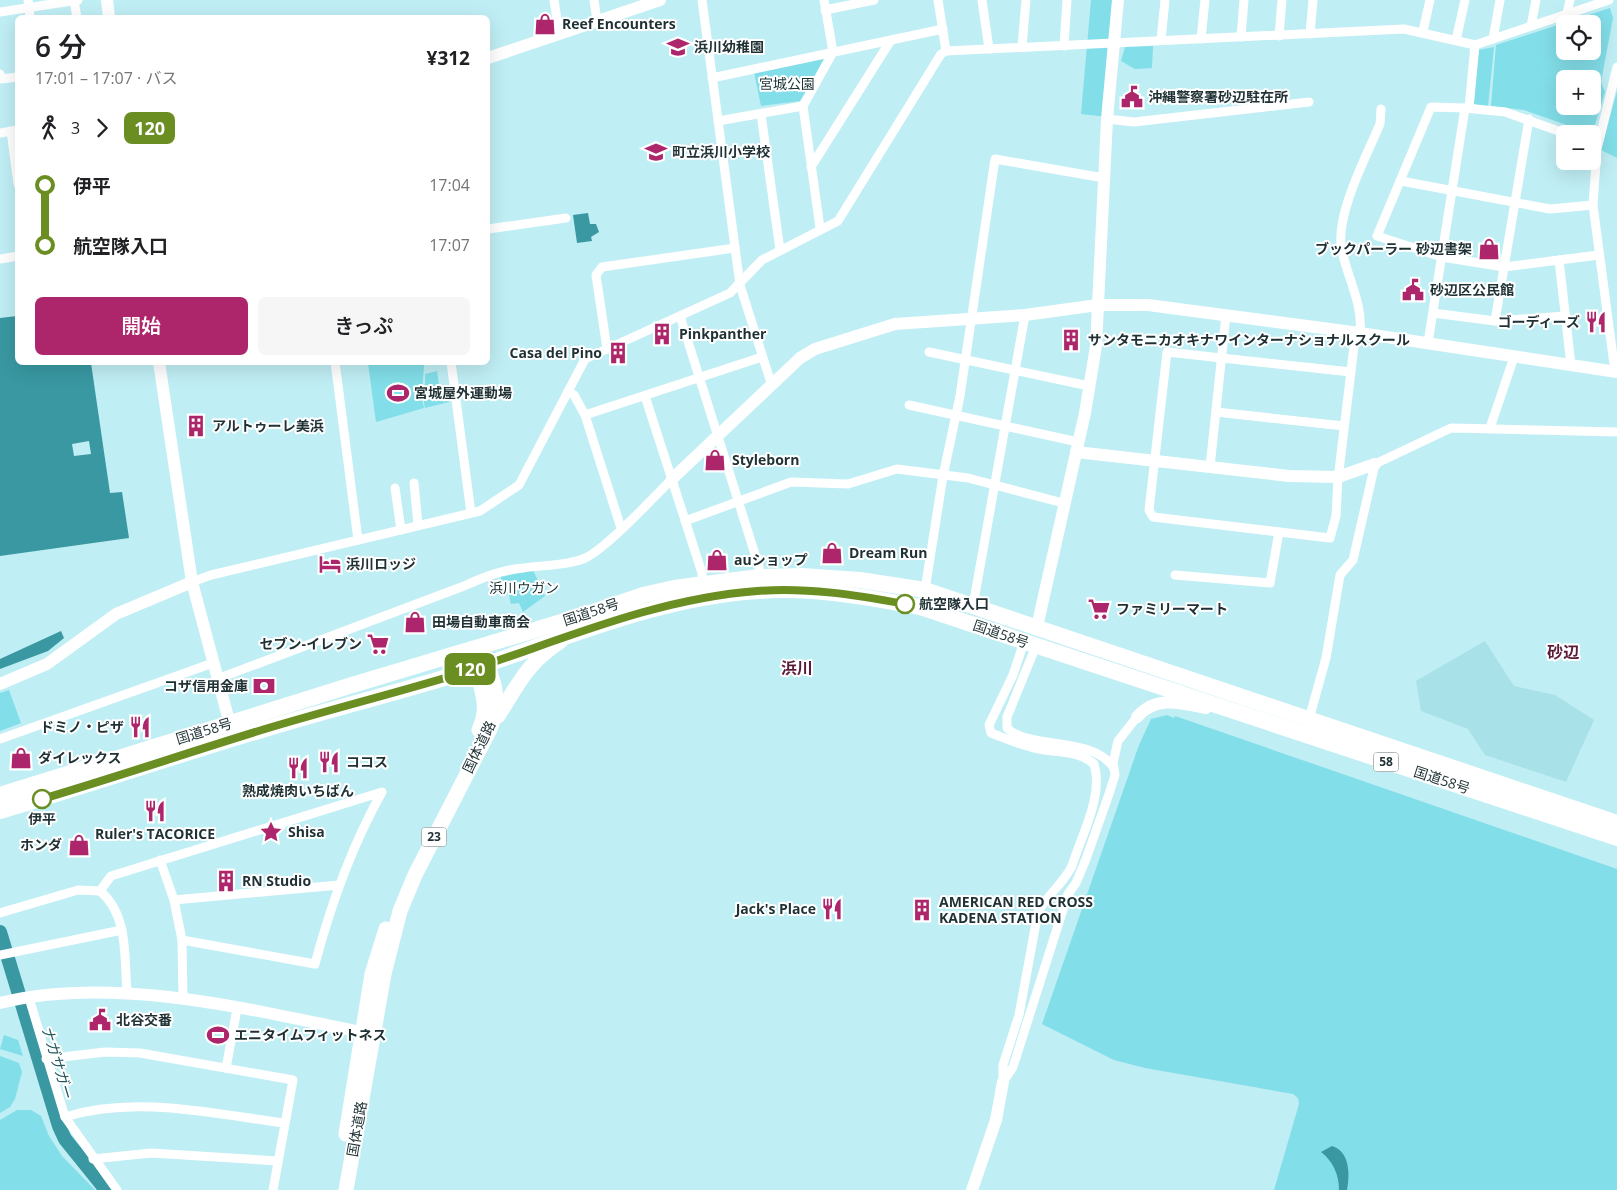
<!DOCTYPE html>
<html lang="ja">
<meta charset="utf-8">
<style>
:root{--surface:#fff;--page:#f6f6f6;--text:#202124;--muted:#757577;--accent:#ad266b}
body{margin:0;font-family:"Open Sans","Noto Sans JP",sans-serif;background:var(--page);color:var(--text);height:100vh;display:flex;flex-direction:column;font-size:19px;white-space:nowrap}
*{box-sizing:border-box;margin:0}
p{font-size:16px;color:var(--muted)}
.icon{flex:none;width:28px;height:28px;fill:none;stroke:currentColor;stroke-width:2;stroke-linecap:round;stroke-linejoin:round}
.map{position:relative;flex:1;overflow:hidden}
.details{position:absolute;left:15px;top:15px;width:475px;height:350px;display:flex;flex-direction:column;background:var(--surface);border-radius:8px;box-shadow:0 5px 20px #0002}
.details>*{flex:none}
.badge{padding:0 10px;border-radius:8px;font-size:18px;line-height:32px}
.tools{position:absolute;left:1556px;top:15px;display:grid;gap:10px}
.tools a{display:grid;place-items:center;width:45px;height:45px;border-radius:8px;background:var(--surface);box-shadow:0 5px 20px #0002;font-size:25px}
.map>.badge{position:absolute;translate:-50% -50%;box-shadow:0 0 0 2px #fff}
.legs{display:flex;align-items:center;gap:8px;height:55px;padding:0 20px;font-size:16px}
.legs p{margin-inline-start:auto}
.overview{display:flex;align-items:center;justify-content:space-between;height:85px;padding:0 20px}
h1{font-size:28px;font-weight:600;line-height:38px}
.primary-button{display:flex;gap:10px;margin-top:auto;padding:10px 20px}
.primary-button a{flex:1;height:58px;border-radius:8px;background:var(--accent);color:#fff;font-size:20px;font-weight:600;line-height:58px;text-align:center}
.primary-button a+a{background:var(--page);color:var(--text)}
ul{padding:0 20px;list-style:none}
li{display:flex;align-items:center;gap:18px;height:60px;font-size:19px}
li i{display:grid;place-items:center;width:8px;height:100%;margin:0 6px;background:currentColor}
li i::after{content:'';width:12px;height:12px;margin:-6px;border:4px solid;border-radius:50%;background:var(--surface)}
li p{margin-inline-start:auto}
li:first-child i{background:linear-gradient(#0000 50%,currentColor 0)}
li:last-child i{background:linear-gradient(currentColor 50%,#0000 0)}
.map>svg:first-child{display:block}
.built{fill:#a9e1e8}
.green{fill:#82dee8;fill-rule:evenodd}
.water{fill:#3998a2}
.pier{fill:#bfeef4}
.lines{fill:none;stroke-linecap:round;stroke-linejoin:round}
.river{stroke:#3998a2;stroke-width:14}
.street{stroke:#fff;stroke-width:9}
.secondary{stroke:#fff;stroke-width:12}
.primary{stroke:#fff;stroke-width:15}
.highway{stroke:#fff;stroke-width:16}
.line-1-casing{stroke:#fff;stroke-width:11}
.line-1{stroke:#6b8e23;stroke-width:8}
.stop-1-dot{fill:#fff;stroke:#6b8e23;stroke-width:2.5}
.labels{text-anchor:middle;stroke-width:4;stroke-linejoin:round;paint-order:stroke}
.shield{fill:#fff;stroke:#626f71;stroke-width:1}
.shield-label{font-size:12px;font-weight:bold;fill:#1f3134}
.poi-label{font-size:14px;font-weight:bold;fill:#1f3134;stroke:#fff;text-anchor:start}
.park-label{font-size:14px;fill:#1c3234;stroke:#fff}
.stop-label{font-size:14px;font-weight:bold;fill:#1f3134;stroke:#fff;text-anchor:start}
.street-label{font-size:14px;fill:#1f3134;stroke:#fff}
.water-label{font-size:15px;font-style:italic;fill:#24595f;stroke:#fff}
.quarter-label{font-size:16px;font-weight:bold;fill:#5b1a38;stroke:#fff}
</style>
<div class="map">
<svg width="1617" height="1190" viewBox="0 0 1617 1190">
<rect width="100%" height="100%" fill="#bfeef4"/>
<path class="built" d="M1485,641L1514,686L1555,695L1594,720L1566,782L1485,755L1468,729L1421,711L1416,681Z"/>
<g class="green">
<path d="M1091,0H1119L1108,117L1081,114Z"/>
<path d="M1610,8L1613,18L1601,82L1605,92L1592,134L1524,110L1491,106L1496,45ZM1565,24H1592V51H1565ZM1565,79H1592V106H1565Z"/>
<path d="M1153,46L1152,68L1135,69L1121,61L1125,47Z"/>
<path d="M1494,47L1488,106L1472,104L1478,50Z"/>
<path d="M822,57L825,61L800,101L761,106L754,72Z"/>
<path d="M1617,91V158L1601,150Z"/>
<path d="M368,363H424C424,377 420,394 424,408L376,422Z"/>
<path d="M437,371L440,392L449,391V402L425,408C422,397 426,386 425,374Z"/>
<path d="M533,570L545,596L523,612L519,603L511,604L509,595L500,587L501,577Z"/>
<path d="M9,690L21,723L0,731V693Z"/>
<path d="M1167,715L1174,718L1175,716L1617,869V1190H1274L1299,1104L1298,1098L1293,1094L1145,1068L1114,1060L1042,1024L1139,745L1151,719Z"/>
<path d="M4,1035L18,1040L23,1056L0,1049Z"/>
<path d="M0,1056L19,1063L22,1072L15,1099L10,1107L0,1113Z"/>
<path d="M17,1110H31L41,1116L49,1136L62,1156L95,1190H0V1120Z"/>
</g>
<g class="water">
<path d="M588,213L590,224H596L599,232L591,237L592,241L577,243L573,215Z"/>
<path d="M17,316L18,362L91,363L110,493L122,492L129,538L0,556V318Z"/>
<path d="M61,631L64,638L48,651L0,669V659Z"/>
<path d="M1332,1146C1350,1151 1350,1175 1347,1190H1339C1339,1175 1333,1161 1321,1152Z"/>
</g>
<path class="pier" d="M89,441L91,454L74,456L72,444Z"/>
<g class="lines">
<path class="river" d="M0,932L59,1126L65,1139L106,1190"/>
<g class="street">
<path d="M28,0L30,18"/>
<path d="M74,0L77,18"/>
<path d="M554,0L559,33"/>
<path d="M594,0L597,21"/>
<path d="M702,0L740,285L771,383"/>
<path d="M938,0L946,51"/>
<path d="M982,0L989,49"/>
<path d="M825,10L874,0"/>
<path d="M0,12L78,0"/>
<path d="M1567,13L1570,0"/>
<path d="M1531,26L1536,0"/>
<path d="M1423,31L1430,0"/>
<path d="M1310,34L1313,0"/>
<path d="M1279,36L1282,0"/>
<path d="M1241,37L1244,0"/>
<path d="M1201,39L1205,0"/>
<path d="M1493,39L1500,0"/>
<path d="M1161,40L1165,0"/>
<path d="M1456,40L1465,0"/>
<path d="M1064,46L1067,0"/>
<path d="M1022,47L1026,0"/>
<path d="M0,74L1,79L18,77"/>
<path d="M712,78L943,29"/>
<path d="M1469,108L1475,45"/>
<path d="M761,114L780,250"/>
<path d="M1107,119L1134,122L1309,102"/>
<path d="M718,121L803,106"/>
<path d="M11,131L18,184"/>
<path d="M0,133L18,130"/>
<path d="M811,167L891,40"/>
<path d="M1401,181L1550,209L1593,205"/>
<path d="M820,228L803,106L833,52L824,0"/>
<path d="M488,229L566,218"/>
<path d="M0,259L18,256"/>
<path d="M1559,260L1504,267L1442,257L1377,236L1431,107L1465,108L1505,112L1567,134"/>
<path d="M1433,313L1495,321L1566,316"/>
<path d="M680,316L759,567V577"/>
<path d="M1495,321L1529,119"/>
<path d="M1360,333C1363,304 1348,279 1342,251C1334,217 1366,157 1380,124L1381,109"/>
<path d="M1428,343L1465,108"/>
<path d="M607,349L596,275L602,267L735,248"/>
<path d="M929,352L1089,386"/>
<path d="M335,362L358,540"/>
<path d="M451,362L471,513"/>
<path d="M1571,365L1559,260L1599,255"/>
<path d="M1351,372L1167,352L1149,510L1153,517L1330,538L1336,516L1338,477L1339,471L1355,338L1356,333"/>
<path d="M1615,372L1593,205L1597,149L1617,67"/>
<path d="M568,391L574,395L585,415"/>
<path d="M645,396L702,573V584"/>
<path d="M909,405L1078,442"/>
<path d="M1216,412L1344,426"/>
<path d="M1490,428L1514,357"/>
<path d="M1210,467L1226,315"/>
<path d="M414,483L418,525"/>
<path d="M395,488L401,530"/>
<path d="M685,521L791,482L848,484L897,469L968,478L1063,503"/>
<path d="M621,528L585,415L762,357"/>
<path d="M1175,575L1270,583L1279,532"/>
<path d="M192,582L211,575L480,511L519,485L585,359L730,293L762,260L838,221L941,54L946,51L1404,29L1475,45L1609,0"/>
<path d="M925,590L943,476L960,396L995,159L1104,178"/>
<path d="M973,606L1025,315"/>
<path d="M1036,646L1007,717V728C1029,750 1092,735 1114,768"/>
<path d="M217,679L464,586C484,577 501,570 523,568C543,565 564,566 583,559C604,551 654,497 672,479"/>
<path d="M1309,719L1326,658L1340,575L1353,560L1375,464L1451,428L1617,432"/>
<path d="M0,739L213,663"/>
<path d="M160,860L174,900L182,940L183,999"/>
<path d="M100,891C129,915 124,958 127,992"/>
<path d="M174,900L339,885"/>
<path d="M0,913L78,890L100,891L111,876L382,792C351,847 331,904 315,964L182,940"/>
<path d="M0,955L122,930"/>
<path d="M29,998L65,1117L117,1190"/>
<path d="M46,1059L105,1052L140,1053L293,1080L273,1190"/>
<path d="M226,1068L237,1009"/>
<path d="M1003,1082V1065L1019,1015L1038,912C1047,895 1063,884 1072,866C1081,836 1104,796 1094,764C1078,750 1058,753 1039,749C1022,746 1007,739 991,733L989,725L1013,675L1024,642"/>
<path d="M1003,1082L1013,1067L1068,894L1076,883L1086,859L1109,794L1115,775L1113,763L1118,741L1137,717"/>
<path d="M65,1117C136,1095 213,1114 284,1123"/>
<path d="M93,1159L151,1153L278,1161"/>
</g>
<g class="secondary">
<path d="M107,0L109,18"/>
<path d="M488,58L660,0"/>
<path d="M159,362L192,582L232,732"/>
<path d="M1076,452L1289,476L1338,477L1375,464"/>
<path d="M672,479L800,358L815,349L895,324L1025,315L1098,305H1148L1360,333L1617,372"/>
<path d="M1037,627L1085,413L1096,346L1107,119L1118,0"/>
<path d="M0,684L47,664L116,614L192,582"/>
<path d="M1137,717C1156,695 1181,703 1206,708"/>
<path d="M0,1003C115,974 256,1011 370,1034"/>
<path d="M972,1190L996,1120L1003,1082"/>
</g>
<g class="primary">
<path d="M476,655C475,684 493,700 479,730"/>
<path d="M498,716C519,683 527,663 561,641"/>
<path d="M346,1134L372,974L386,929"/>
<path d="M346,1190L384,974L400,911L415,875L490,729C502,700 495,674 476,649"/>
</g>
<g class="highway">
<path d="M0,795L349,686L578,617L643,595L674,588L759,577L802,576L860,580L925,590L1617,823"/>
<path d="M0,811C89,785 177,755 265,729C328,710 392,694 454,675C555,643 652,598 758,591C813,587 866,597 920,607L1617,838"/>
</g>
</g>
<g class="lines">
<g class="line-1-casing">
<path id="line-1" d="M42,799C116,777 190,752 265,729C328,710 392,694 455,675C555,643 651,599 757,591C807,587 856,595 905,604"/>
</g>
<use href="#line-1" class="line-1"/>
</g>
<defs>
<g id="shop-bare" transform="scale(1.725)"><path d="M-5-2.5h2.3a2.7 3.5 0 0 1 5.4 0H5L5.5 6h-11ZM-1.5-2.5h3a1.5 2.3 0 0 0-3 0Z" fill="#ad266b" stroke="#fff" stroke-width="2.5" paint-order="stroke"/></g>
<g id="school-bare" transform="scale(1.725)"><path d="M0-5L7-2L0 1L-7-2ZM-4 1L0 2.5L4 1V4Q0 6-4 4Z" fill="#ad266b" stroke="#fff" stroke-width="2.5" paint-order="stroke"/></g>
<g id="civic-bare" transform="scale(1.725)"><path d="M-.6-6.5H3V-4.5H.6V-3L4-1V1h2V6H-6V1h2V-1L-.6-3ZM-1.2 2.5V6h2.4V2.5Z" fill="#ad266b" stroke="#fff" stroke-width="2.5" paint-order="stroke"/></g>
<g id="restaurant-bare" transform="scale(1.725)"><path d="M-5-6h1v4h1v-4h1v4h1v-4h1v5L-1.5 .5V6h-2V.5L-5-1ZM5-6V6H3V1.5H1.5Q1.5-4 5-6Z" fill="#ad266b" stroke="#fff" stroke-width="2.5" paint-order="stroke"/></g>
<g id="building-bare" transform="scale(1.725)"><path d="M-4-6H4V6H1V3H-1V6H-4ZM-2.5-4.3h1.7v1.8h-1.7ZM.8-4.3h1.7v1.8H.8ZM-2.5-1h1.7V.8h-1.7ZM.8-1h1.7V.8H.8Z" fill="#ad266b" stroke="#fff" stroke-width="2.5" paint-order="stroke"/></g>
<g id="stadium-bare" transform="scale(1.725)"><path d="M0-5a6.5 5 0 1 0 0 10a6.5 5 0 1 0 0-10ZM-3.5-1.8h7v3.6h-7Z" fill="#ad266b" stroke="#fff" stroke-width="2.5" paint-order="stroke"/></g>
<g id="hotel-bare" transform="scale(1.725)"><path d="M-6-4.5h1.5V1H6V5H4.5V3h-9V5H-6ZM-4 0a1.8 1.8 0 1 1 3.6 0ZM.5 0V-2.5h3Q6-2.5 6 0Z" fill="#ad266b" stroke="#fff" stroke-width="2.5" paint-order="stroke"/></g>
<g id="supermarket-bare" transform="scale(1.725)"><path d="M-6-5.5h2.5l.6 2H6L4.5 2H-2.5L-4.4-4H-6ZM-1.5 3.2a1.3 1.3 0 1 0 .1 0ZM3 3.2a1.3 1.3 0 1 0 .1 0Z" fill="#ad266b" stroke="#fff" stroke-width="2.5" paint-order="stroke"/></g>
<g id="bank-bare" transform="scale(1.725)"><path d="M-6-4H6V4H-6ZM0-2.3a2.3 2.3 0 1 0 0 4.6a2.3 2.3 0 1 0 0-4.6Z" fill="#ad266b" stroke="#fff" stroke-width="2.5" paint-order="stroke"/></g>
<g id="sight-bare" transform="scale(1.725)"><path d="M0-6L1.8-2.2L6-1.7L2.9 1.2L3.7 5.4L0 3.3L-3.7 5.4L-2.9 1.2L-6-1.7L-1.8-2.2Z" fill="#ad266b" stroke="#fff" stroke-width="2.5" paint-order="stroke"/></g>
</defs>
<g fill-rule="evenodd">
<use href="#shop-bare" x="545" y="24"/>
<use href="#school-bare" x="678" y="47"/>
<use href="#civic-bare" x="1132" y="97"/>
<use href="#school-bare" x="656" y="152"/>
<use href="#shop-bare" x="1489" y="249"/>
<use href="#civic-bare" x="1413" y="290"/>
<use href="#restaurant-bare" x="1596" y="322"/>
<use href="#building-bare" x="662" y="334"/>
<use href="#building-bare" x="1071" y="340"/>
<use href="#building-bare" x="618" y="353"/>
<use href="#stadium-bare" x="398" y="393"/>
<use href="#building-bare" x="196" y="426"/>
<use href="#shop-bare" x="715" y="460"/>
<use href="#shop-bare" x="832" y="553"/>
<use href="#shop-bare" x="717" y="560"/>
<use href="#hotel-bare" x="330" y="564"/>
<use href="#supermarket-bare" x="1099" y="609"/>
<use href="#shop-bare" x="415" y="622"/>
<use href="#supermarket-bare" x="378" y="644"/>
<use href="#bank-bare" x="264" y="686"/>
<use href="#restaurant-bare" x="140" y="727"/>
<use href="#shop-bare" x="21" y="758"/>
<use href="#restaurant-bare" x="329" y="762"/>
<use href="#restaurant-bare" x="298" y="768"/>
<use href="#restaurant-bare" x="155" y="811"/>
<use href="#sight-bare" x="271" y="832"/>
<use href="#shop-bare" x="79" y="845"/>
<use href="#building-bare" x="226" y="881"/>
<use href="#restaurant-bare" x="832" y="909"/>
<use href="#building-bare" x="922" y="910"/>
<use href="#civic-bare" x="100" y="1020"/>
<use href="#stadium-bare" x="218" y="1035"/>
</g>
<g class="stop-1-dot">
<circle cx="905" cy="604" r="9"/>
<circle cx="42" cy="799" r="9"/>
</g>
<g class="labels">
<g class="shield">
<rect x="1373.5" y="752.5" width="25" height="19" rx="4"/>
<rect x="421.5" y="827.5" width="25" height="19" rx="4"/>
</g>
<g class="shield-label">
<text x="1386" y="766">58</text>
<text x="434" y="841">23</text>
</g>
<g class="poi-label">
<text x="562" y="29">Reef Encounters</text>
<text x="694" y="52">浜川幼稚園</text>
<text x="1148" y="102">沖縄警察署砂辺駐在所</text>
<text x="672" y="157">町立浜川小学校</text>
<text x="1472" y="254" text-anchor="end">ブックパーラー 砂辺書架</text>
<text x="1430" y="295">砂辺区公民館</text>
<text x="1580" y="327" text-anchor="end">ゴーディーズ</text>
<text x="679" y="339">Pinkpanther</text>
<text x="1088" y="345">サンタモニカオキナワインターナショナルスクール</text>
<text x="602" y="358" text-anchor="end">Casa del Pino</text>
<text x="414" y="398">宮城屋外運動場</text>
<text x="212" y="431">アルトゥーレ美浜</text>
<text x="732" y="465">Styleborn</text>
<text x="849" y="558">Dream Run</text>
<text x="734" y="565">auショップ</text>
<text x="346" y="569">浜川ロッジ</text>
<text x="1116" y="614">ファミリーマート</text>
<text x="432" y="627">田場自動車商会</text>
<text x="362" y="649" text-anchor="end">セブン-イレブン</text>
<text x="248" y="691" text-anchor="end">コザ信用金庫</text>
<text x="124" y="732" text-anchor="end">ドミノ・ピザ</text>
<text x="38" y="763">ダイレックス</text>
<text x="346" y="767">ココス</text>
<text x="298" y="796" text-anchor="middle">熟成焼肉いちばん</text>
<text x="288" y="837">Shisa</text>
<text x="155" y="839" text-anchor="middle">Ruler's TACORICE</text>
<text x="62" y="850" text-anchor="end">ホンダ</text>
<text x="242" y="886">RN Studio</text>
<text x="939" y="907">AMERICAN RED CROSS<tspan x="939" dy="16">KADENA STATION</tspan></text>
<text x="816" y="914" text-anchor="end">Jack's Place</text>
<text x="116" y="1025">北谷交番</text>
<text x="234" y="1040">エニタイムフィットネス</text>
</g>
<g class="park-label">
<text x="787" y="89">宮城公園</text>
<text x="524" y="593">浜川ウガン</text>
</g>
<g class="stop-label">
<text x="919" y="609">航空隊入口</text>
<text x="42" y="824" text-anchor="middle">伊平</text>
</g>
<g class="street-label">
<text transform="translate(591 612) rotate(-18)" y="5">国道58号</text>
<text transform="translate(1001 634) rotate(19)" y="5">国道58号</text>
<text transform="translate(204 731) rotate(-17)" y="5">国道58号</text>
<text transform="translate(479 747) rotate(-64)" y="5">国体道路</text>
<text transform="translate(1442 780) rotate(18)" y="5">国道58号</text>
<text transform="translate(357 1129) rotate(-80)" y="5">国体道路</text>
</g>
<g class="water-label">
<text transform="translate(57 1062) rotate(73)" y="5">ナガサガー</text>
</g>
<g class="quarter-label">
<text x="1563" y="658">砂辺</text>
<text x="797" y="674">浜川</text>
</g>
</g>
</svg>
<div class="tools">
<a><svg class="icon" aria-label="locate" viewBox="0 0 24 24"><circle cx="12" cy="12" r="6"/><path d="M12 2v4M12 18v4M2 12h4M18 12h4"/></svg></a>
<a>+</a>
<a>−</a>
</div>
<b class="badge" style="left:470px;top:669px;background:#6b8e23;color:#fff">120</b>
<section class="details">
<div class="overview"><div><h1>6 分</h1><p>17:01 – 17:07 · バス</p></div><b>¥312</b></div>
<div class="legs"><svg class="icon" aria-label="walk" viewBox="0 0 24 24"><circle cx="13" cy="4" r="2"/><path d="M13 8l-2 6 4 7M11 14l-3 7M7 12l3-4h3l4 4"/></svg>3<svg class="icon" aria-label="forward" viewBox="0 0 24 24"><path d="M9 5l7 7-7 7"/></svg><b class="badge" style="background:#6b8e23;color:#fff">120</b></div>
<ul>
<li><i style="color:#6b8e23"></i><b>伊平</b><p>17:04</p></li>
<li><i style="color:#6b8e23"></i><b>航空隊入口</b><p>17:07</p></li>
</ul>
<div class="primary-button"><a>開始</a><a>きっぷ</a></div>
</section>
</div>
